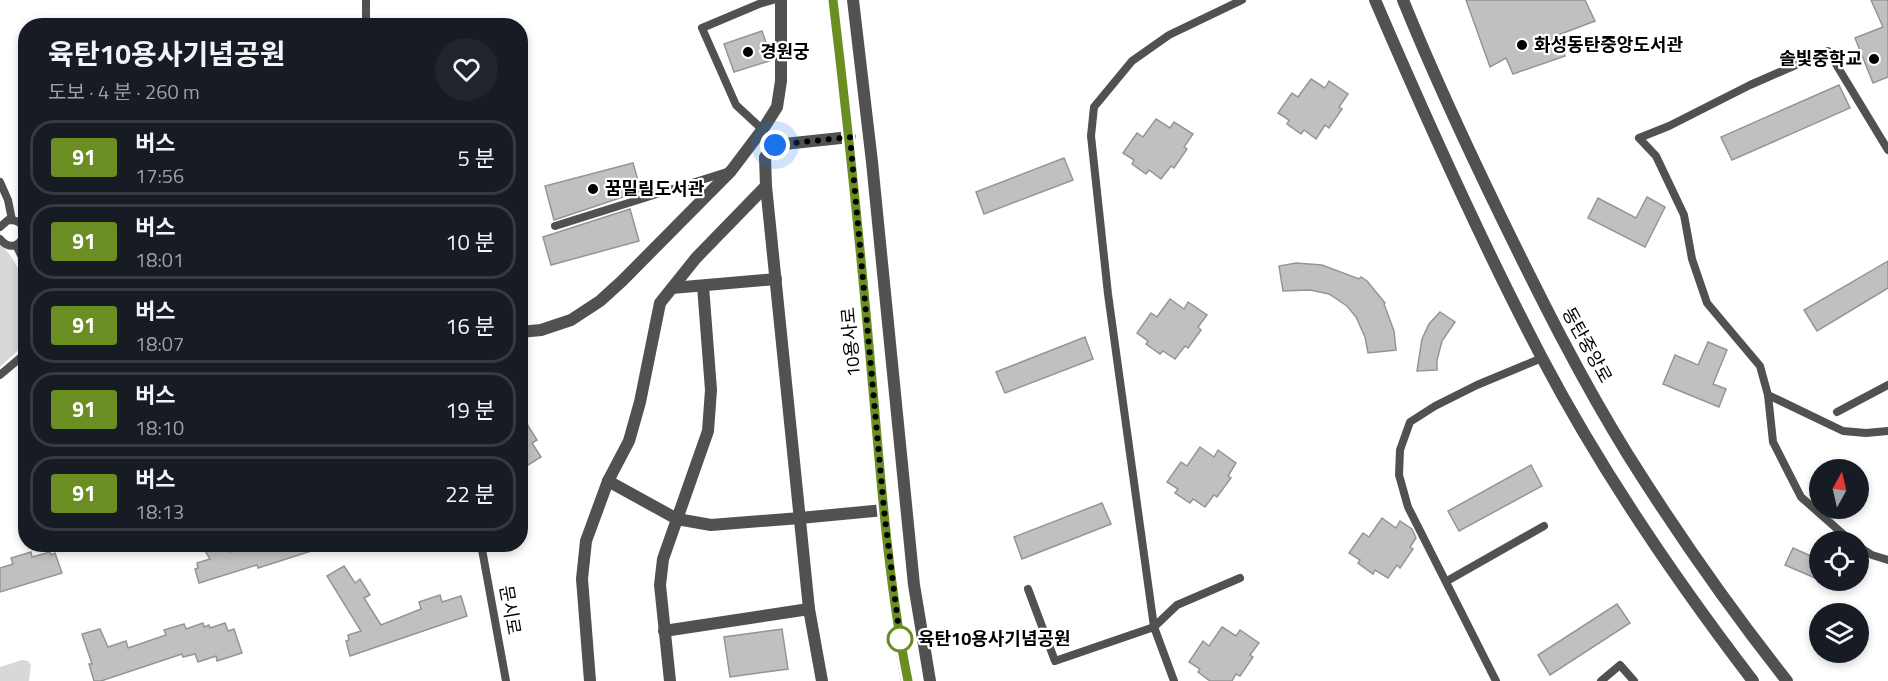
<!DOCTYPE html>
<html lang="ko">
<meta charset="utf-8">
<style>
:root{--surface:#171b24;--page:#20242c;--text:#f1f3f6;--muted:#9ea1a6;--line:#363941}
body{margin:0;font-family:"Titillium Web","Noto Sans KR",sans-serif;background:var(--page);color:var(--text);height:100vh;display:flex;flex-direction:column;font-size:22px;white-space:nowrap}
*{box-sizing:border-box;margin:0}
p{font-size:20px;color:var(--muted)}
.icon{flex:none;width:33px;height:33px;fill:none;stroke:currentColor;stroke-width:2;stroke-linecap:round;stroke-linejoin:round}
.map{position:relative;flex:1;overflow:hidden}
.details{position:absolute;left:18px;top:18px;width:510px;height:534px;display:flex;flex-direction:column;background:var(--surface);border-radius:24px;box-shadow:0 3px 9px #0003}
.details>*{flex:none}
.badge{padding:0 12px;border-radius:4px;font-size:21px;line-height:39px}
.needle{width:39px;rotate:8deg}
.controls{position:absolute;left:1809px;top:459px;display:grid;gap:12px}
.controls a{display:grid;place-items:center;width:60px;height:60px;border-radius:50%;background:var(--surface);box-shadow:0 3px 9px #0003;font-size:30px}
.you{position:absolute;width:30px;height:30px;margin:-15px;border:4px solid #fff;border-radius:50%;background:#1a73e8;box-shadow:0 0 0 9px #1a73e833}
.map>.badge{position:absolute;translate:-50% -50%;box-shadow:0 0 0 3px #fff}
.round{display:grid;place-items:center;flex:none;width:63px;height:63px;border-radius:32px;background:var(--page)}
.headline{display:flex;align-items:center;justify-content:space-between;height:102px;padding:0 30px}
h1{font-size:28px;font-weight:700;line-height:45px}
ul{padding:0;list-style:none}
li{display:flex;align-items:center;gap:18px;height:75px;margin:0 12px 9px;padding:0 18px;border:3px solid var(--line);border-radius:24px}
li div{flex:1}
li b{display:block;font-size:22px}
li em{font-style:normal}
li .badge{min-width:66px;font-weight:700;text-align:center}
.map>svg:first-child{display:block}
.green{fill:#d8d8d8}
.building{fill:#c0c0c0;stroke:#959595;stroke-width:1.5}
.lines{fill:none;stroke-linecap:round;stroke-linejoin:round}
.service{stroke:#515151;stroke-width:8}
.minor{stroke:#515151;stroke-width:12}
.tertiary{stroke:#515151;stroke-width:12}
.line-casing{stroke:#fff;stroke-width:14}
.line{stroke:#6b8e23;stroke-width:9}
.walk{stroke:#000;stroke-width:6;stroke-dasharray:0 10.8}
.poi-dot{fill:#000;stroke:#fff;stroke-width:2}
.stop-dot{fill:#fff;stroke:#6b8e23;stroke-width:3}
.labels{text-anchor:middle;stroke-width:4.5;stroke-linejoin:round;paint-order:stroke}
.poi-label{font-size:18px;font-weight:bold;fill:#000;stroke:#fff;text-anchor:start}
.street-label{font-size:18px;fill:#000;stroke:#fff}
.stop-label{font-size:18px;font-weight:bold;fill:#000;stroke:#fff;text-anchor:start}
</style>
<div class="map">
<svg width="1888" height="681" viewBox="0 0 1888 681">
<rect width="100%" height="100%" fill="#fff"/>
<g class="green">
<path d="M0,243C32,278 25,300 25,344L0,367Z"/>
<path d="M22,660L28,661L31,665L29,681H0V667Z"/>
</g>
<g class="building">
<path d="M1466,0H1585L1595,21L1558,35L1565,56L1513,74L1506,58L1490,67Z"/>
<path d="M1871,0H1888V77L1873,83L1855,38L1883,27Z"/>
<path d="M762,31L772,60L734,72L724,44Z"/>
<path d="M1311,79L1325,88L1329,81L1348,94L1339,107L1342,109L1329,128L1325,125L1316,139L1304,130L1301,134L1287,124L1289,120L1278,113L1292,93L1298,97Z"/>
<path d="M1839,85L1850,108L1732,160L1721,137Z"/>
<path d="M1156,119L1170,128L1174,122L1193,134L1184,147L1187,149L1174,168L1171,166L1161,179L1149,170L1146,174L1132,164L1134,160L1123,153L1137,133L1143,137Z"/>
<path d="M1064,158L1073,180L984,214L976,192Z"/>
<path d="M633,163L641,191L554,220L545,186Z"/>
<path d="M1647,197L1665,207L1645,247L1588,218L1598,198L1636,218Z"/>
<path d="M630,209L639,241L551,265L543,237Z"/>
<path d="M1888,261V288L1817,331L1804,310Z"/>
<path d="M1296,263L1322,265L1359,279L1361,277L1367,281L1385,303L1384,304L1394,331L1396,350L1368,353L1365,337L1356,317L1347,306L1329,294L1310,290L1283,291L1279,266Z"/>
<path d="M1170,299L1184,309L1188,302L1207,315L1198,327L1201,330L1188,348L1185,346L1175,359L1163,351L1160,354L1146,344L1148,341L1137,333L1151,313L1157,317Z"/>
<path d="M1440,312L1455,322L1442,341L1437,360V370L1417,371L1422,339L1429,324Z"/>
<path d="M1085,337L1093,359L1005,393L996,372Z"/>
<path d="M1708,342L1727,350L1713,384L1726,389L1719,407L1663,384L1675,355L1698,365Z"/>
<path d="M520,413L537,440L532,443L541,457L520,470Z"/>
<path d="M1200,447L1214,457L1218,450L1236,463L1228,476L1231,478L1217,497L1214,495L1205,507L1193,499L1190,503L1175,493L1178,489L1167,482L1181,462L1187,466Z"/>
<path d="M1531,465L1542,486L1459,531L1448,511Z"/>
<path d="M1102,503L1111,524L1022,559L1014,537Z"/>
<path d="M1382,518L1396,528L1400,521L1412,529L1416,538L1410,547L1413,549L1400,568L1397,565L1388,578L1375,570L1373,574L1358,563L1360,560L1349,553L1363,533L1369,537Z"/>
<path d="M201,544H225L230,552L252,546L253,550L269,544H324V547L258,568L257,565L199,583L195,569L198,568L197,563L210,559Z"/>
<path d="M1793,548L1820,560V580L1785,565Z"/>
<path d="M31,552L32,557L50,552L51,555L55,553L62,573L0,592V568L13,564L11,558Z"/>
<path d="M344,566L355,583L360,579L370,595L364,598L381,625L421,609L419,602L440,595L442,602L461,596L467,616L350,656L346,641L349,640L348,635L361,631L327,576Z"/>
<path d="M1617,604L1630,623L1550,675L1538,655Z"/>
<path d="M203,623L204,627L209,625L210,628L225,623L228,631L234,629L242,653L217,661L216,656L198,662L195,654L183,657L182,654L101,681H94L89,664H92L82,634L100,629L108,647L126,641L128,648L166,635L164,630L184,624L186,629Z"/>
<path d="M1222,627L1236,636L1240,630L1259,643L1250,655L1253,657L1240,676L1236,674L1232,681H1210L1198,672L1200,669L1189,662L1203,641L1209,646Z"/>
<path d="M782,629L788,669L730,677L724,637Z"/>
</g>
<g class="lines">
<g class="service">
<path d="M366,0V26"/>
<path d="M763,130L736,105L702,28L759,4L773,0"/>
<path d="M0,182L8,200L12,220"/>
<path d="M555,226L727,172"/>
<path d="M0,227L8,220C39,219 19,262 0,239"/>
<path d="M16,245L26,265"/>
<path d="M0,375L26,353"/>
<path d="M1768,395L1843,431L1866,433L1888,431"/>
<path d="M1837,412L1888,385"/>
<path d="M1852,542L1801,497L1773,442L1768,395L1760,366L1707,303L1692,259L1684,215L1656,156L1639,138L1669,126L1750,85L1828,51L1888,150"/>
<path d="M481,544L506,681"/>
<path d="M1858,546L1872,555L1888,560"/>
<path d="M1447,581L1544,526"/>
<path d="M1028,589L1055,661L1154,627L1177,605L1240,578"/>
<path d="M1174,681L1154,627L1108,294L1091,136L1094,107L1132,61L1169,35L1242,0"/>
<path d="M1496,681L1408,507L1399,475L1400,450L1410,422L1435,406L1477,385L1542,358"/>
<path d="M1601,681L1620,665L1634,681"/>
</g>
<g class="minor">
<path d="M672,288L776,279"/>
<path d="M520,332L541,330L571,320L600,301L622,281L731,171L765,126L777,107L781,81V0"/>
<path d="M608,481L677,519L711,525L800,518L884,510"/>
<path d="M664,631L809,609"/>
<path d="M590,681L582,579L586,541L608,481L629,441L640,402L660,303L696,258L766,186"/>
<path d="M670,681L660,585L663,559L708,431L711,390L703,286"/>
<path d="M822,681L809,609L766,186L765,157L775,145L850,137"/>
</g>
<g class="tertiary">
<path d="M833,0C849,129 861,259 873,388C882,486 889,585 907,681"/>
<path d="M853,0L872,162L914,585L930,681"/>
<path d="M1375,0C1427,121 1481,242 1542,358C1602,472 1675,579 1753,681"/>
<path d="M1403,0C1433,74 1467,147 1502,219C1541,299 1581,379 1628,455C1677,533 1730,609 1787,681"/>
</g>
</g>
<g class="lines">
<g class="line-casing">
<path id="line" d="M833,0C848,126 861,253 872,379C881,480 888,582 908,681"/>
</g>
<use href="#line" class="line"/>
<path class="walk" d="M775,145L850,137L884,510L900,639"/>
</g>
<g class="poi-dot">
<circle cx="1522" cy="45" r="6"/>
<circle cx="748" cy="52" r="6"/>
<circle cx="1874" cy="59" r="6"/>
<circle cx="593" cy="189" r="6"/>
</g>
<circle class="stop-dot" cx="900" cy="639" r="12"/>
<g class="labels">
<g class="poi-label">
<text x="1534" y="51">화성동탄중앙도서관</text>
<text x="760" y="58">경원궁</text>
<text x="1862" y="65" text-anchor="end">솔빛중학교</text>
<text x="605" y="195">꿈밀림도서관</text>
</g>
<g class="street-label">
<text transform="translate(851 342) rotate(-95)" y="6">10용사로</text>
<text transform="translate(1587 345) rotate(61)" y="6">동탄중앙로</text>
<text transform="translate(510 610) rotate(80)" y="6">문시로</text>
</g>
<g class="stop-label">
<text x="918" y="645">육탄10용사기념공원</text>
</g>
</g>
</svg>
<div class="controls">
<a><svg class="needle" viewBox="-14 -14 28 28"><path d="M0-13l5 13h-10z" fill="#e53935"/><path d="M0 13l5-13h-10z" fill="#9ea1a6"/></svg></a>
<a><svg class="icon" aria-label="locate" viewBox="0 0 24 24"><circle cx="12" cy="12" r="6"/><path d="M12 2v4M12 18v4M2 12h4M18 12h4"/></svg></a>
<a><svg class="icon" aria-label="layers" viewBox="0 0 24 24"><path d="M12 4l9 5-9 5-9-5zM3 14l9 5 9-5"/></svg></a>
</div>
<div class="you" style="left:775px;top:145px"></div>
<section class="details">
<div class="headline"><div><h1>육탄10용사기념공원</h1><p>도보 · 4 분 · 260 m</p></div><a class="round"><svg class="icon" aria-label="heart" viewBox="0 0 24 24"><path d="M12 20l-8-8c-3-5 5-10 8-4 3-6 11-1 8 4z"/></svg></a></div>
<ul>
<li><span class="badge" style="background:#6b8e23;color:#fff">91</span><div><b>버스</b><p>17:56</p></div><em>5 분</em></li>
<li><span class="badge" style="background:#6b8e23;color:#fff">91</span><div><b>버스</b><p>18:01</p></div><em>10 분</em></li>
<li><span class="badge" style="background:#6b8e23;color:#fff">91</span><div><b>버스</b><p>18:07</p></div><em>16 분</em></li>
<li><span class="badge" style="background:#6b8e23;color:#fff">91</span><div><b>버스</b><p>18:10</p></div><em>19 분</em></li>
<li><span class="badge" style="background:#6b8e23;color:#fff">91</span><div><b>버스</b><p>18:13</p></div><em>22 분</em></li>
</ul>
</section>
</div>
